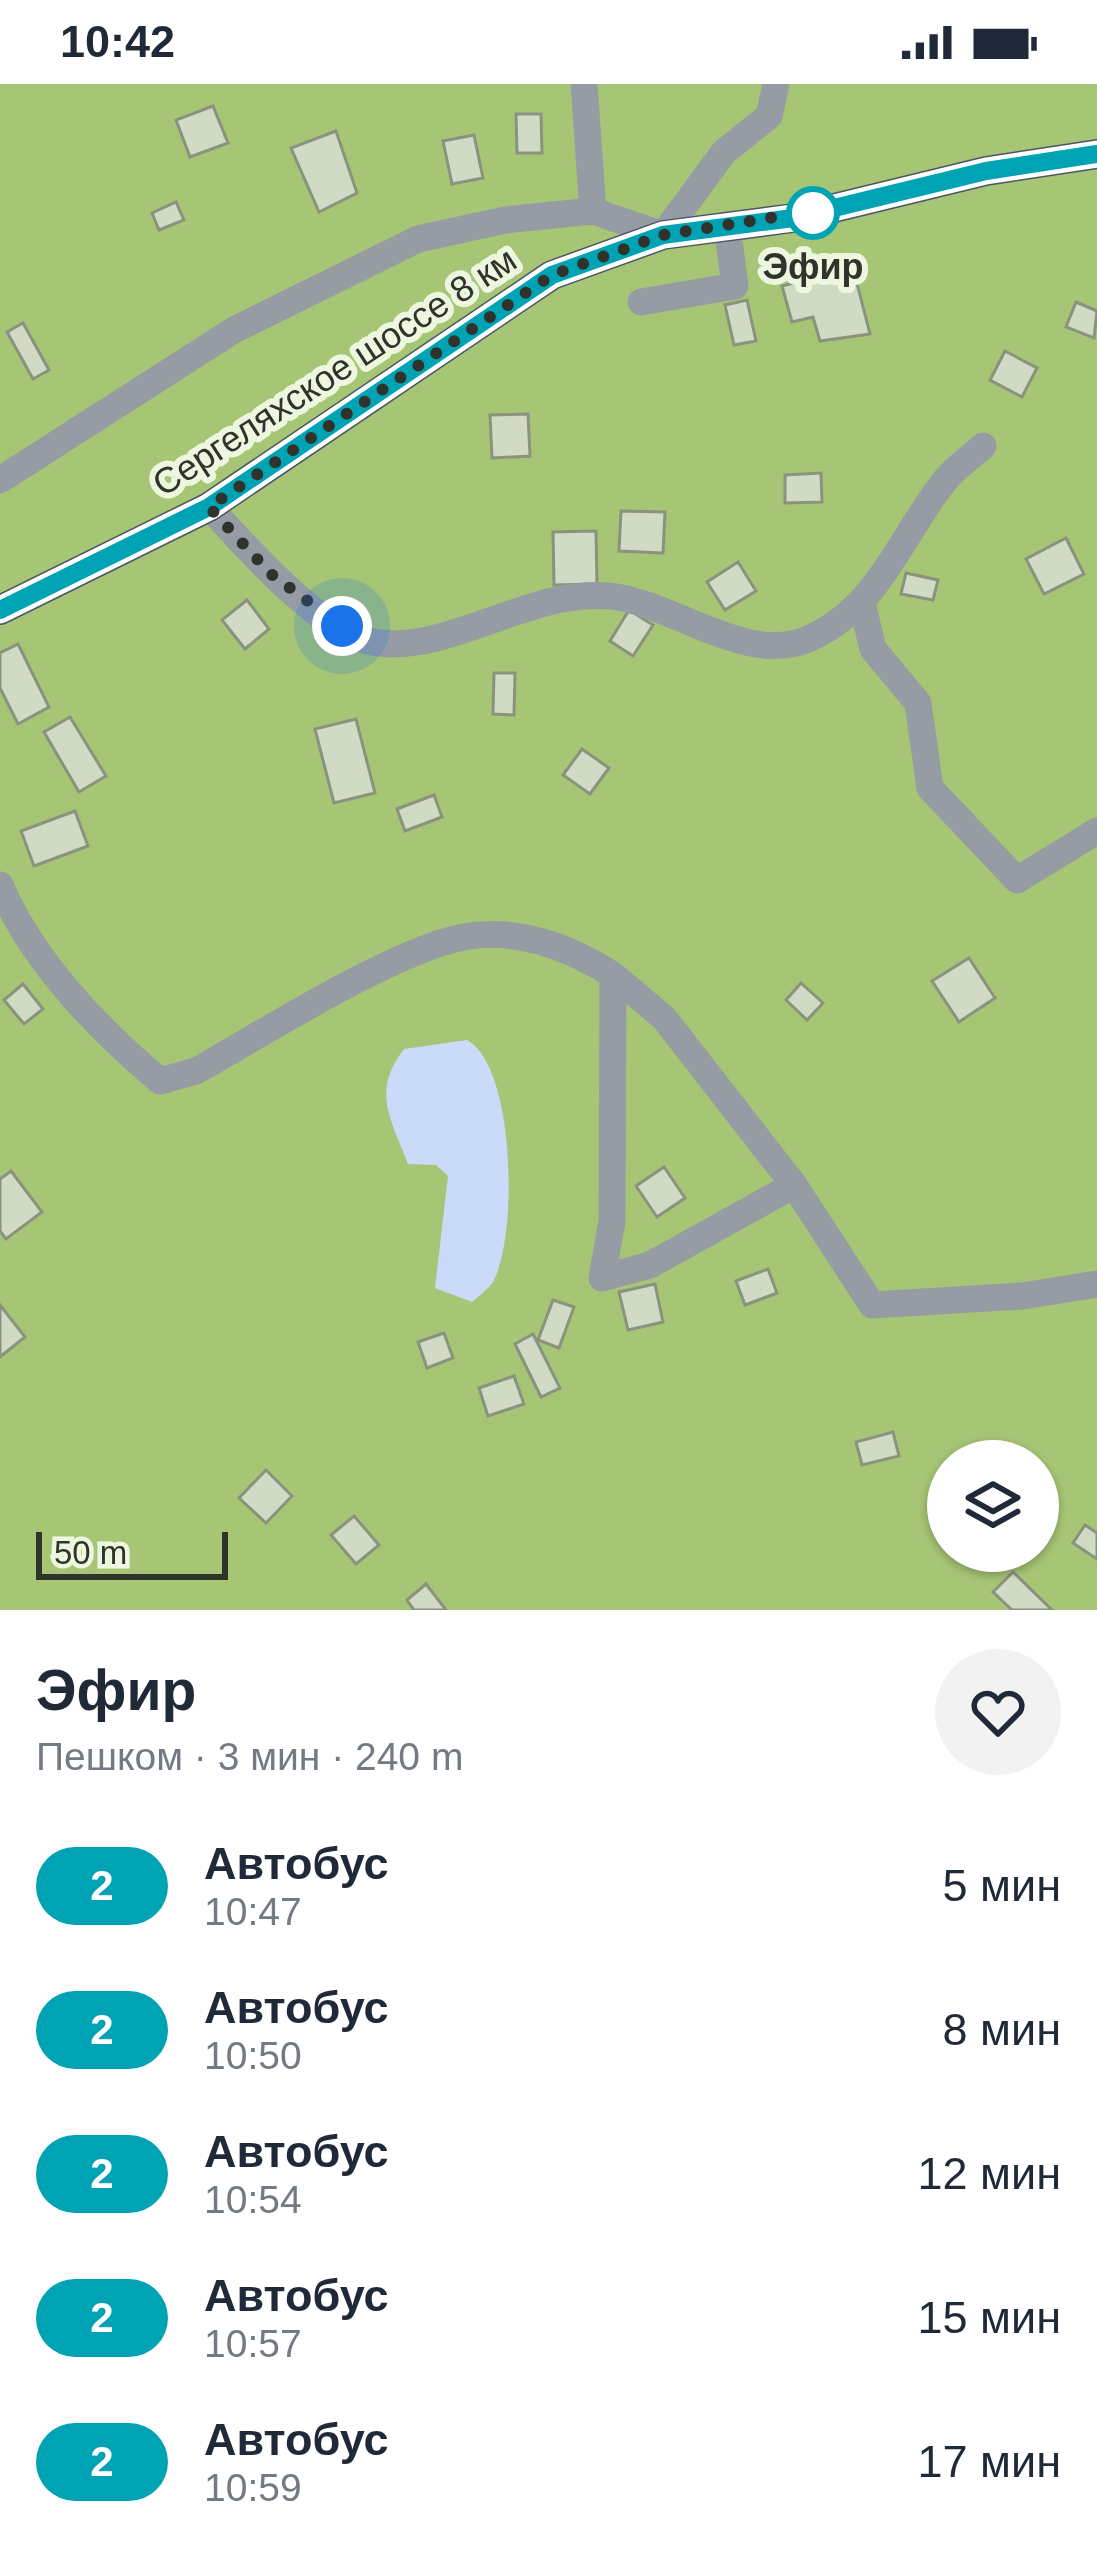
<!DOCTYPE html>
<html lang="ru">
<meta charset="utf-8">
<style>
:root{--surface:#fff;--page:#f2f2f3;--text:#1f2937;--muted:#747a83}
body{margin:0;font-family:Arial,sans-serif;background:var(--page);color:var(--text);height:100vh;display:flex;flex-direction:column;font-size:45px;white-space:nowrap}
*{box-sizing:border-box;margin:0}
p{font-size:39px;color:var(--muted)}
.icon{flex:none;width:66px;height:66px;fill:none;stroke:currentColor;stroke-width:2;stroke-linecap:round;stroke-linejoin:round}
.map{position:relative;height:1526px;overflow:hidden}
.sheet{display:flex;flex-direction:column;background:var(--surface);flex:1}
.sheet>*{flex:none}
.badge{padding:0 24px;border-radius:39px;font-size:42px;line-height:78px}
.buttons{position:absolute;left:927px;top:1356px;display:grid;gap:24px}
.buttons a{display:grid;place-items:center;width:132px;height:132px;border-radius:50%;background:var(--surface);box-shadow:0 3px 9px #0004;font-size:60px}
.scale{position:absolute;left:36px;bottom:30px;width:192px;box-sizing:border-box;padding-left:12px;border:6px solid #30332b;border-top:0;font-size:33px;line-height:42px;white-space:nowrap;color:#30332b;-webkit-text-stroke:9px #edf7e0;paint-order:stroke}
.you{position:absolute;width:60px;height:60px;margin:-30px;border:9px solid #fff;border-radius:50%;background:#1a73e8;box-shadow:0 0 0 18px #1a73e833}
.map>.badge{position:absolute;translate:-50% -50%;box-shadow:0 0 0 6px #fff}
.round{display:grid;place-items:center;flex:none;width:126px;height:126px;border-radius:63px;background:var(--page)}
.head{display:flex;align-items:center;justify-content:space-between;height:204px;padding:0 36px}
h1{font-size:57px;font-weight:700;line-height:90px}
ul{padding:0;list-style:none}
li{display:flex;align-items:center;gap:36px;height:144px;padding:0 36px}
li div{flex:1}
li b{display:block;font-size:45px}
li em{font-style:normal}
li .badge{min-width:132px;font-weight:700;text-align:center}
.status{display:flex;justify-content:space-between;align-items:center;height:84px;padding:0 60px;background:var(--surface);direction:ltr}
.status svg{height:33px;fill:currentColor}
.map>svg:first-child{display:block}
.forest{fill:#a6c575;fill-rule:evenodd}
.water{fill:#c9dbf8}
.building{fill:#d1dac4;stroke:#8a937e;stroke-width:3}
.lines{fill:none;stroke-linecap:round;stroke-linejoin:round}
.minor{stroke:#969ca4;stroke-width:27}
.major{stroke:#4b5564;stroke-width:30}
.line-casing{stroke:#fff;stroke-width:27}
.line{stroke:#00a3b4;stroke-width:18}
.walk{stroke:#30332b;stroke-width:12;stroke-dasharray:0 21.6}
.stop-dot{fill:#fff;stroke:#00a3b4;stroke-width:6}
.labels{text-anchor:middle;stroke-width:12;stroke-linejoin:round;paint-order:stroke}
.stop-label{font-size:36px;font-weight:bold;fill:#30332b;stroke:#edf7e0}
.street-label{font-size:36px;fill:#30332b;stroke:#edf7e0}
</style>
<div class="status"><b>10:42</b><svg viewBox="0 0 49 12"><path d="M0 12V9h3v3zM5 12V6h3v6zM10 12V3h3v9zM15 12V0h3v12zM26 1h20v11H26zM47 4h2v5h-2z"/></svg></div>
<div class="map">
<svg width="1097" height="1526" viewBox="0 0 1097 1526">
<rect width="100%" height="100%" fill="#edf7e0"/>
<path class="forest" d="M0,0H1097V1526H0ZM948,1377H1038V1467H948Z"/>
<path class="water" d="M467,956C516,983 518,1153 493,1198C488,1205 478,1213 472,1218L435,1204L448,1092L436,1081L408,1080C391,1035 371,1008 404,965Z"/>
<g class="building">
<path d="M213,22L228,59L190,73L176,36Z"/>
<path d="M516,30H541L542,69H517Z"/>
<path d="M336,47L357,109L319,128L291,64Z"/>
<path d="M474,51L483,94L452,100L443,57Z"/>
<path d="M176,118L184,136L159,146L152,129Z"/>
<path d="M853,184L870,250L820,257L813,233L792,238L782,202Z"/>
<path d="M747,216L756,257L734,261L725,221Z"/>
<path d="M1076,218L1097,227L1094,254L1066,243Z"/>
<path d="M23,239L49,286L33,295L7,248Z"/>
<path d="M1005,267L1037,284L1022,313L990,296Z"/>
<path d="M528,330L530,372L492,374L490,331Z"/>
<path d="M821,389L822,418L785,419V391Z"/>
<path d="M621,427L665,428L663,469L619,467Z"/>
<path d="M596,447L597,500L554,501L553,448Z"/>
<path d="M1066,454L1084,490L1044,510L1026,475Z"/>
<path d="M738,478L756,507L725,526L707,498Z"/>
<path d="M906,489L938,496L933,516L901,510Z"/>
<path d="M247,516L269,545L245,565L222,536Z"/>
<path d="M629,526L653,541L633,572L610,557Z"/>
<path d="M18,560L49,623L18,640L0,604V569Z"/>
<path d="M494,589H515L514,631L493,630Z"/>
<path d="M70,633L106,692L79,708L44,648Z"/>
<path d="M356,635L375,709L334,719L315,645Z"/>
<path d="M582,665L609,684L590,710L563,691Z"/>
<path d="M434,711L442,733L405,747L397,725Z"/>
<path d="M75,727L88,762L34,782L21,747Z"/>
<path d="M969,874L995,914L959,938L932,897Z"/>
<path d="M801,899L823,919L807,936L786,916Z"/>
<path d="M23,900L43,925L24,940L4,916Z"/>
<path d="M664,1083L685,1114L657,1133L636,1102Z"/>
<path d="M11,1087L42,1128L6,1155L0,1147V1095Z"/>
<path d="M768,1185L777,1209L745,1221L736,1197Z"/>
<path d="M655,1200L663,1238L628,1246L619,1208Z"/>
<path d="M553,1216L574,1223L559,1264L538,1256Z"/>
<path d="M0,1221L25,1253L0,1273Z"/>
<path d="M444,1249L453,1274L427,1284L418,1258Z"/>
<path d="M533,1250L560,1304L541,1313L515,1260Z"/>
<path d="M514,1292L524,1320L488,1332L479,1304Z"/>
<path d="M893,1348L899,1372L862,1381L856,1358Z"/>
<path d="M266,1386L292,1412L266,1439L239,1414Z"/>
<path d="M354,1432L379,1461L356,1480L331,1451Z"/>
<path d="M1085,1441L1097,1449V1475L1073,1459Z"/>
<path d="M1013,1488L1052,1526H1012L993,1508Z"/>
<path d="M426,1500L446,1526H414L407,1516Z"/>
</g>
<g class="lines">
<g class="minor">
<path d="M584,0L593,127"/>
<path d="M641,218L735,202L727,141"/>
<path d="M0,396L234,246L418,155L505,136L593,127L663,151L724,68L769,32L776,0"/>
<path d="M209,423C244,461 318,545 368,557C445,575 533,500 617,513C677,523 749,581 808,555C878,525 899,455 943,399C953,385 970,374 983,362"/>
<path d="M862,519L873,565L918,619L930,704L1017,796L1097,747"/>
<path d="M0,801C32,876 98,945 160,997L196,987C264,949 390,868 463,853C516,843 570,863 613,891L612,1137L602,1194L650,1181L794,1101L664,934L613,891"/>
<path d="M794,1101L872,1221L1022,1212L1097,1200"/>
</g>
<path class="major" d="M0,526L209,423L552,191L663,151L793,134L986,87L1097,70"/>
</g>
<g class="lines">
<g class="line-casing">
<path id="line" d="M0,526L209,423L552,191L663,151L793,134L986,87L1097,70"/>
</g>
<use href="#line" class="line"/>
<path class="walk" d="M342,542L271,490L209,423L552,191L663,151L832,124L813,129"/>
</g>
<circle class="stop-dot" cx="813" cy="129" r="24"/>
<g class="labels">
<g class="stop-label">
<text x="813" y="195">Эфир</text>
</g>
<g class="street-label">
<text transform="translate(334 287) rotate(-33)" y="13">Сергеляхское шоссе 8 км</text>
</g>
</g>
</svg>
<div class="buttons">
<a><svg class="icon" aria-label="layers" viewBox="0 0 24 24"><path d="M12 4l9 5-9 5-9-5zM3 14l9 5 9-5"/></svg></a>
</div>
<div class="scale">50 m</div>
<div class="you" style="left:342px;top:542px"></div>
</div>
<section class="sheet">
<div class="head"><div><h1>Эфир</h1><p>Пешком · 3 мин · 240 m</p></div><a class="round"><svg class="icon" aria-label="heart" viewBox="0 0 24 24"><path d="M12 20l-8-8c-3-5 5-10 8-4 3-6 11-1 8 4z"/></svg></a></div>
<ul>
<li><span class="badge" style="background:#00a3b4;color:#fff">2</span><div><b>Автобус</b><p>10:47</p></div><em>5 мин</em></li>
<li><span class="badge" style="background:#00a3b4;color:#fff">2</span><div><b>Автобус</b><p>10:50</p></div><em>8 мин</em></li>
<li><span class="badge" style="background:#00a3b4;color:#fff">2</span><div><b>Автобус</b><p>10:54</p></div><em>12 мин</em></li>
<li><span class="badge" style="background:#00a3b4;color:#fff">2</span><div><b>Автобус</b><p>10:57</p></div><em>15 мин</em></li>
<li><span class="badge" style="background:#00a3b4;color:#fff">2</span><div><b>Автобус</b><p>10:59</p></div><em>17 мин</em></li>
</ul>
</section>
